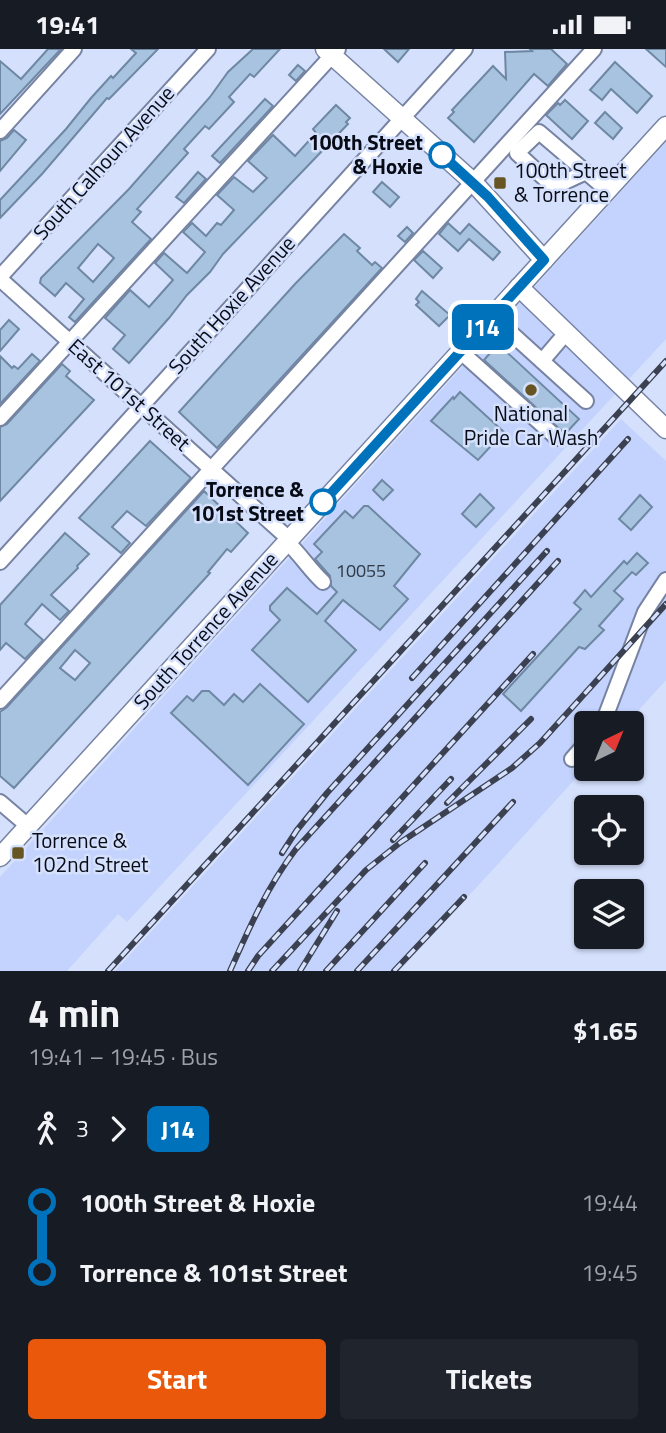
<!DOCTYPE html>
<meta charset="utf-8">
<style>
:root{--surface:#171b24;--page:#20242c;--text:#f1f3f6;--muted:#9ea1a6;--accent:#ea580c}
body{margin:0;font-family:"Titillium Web",sans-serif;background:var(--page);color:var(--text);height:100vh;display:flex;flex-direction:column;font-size:26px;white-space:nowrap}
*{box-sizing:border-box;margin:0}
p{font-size:23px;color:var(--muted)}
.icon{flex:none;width:38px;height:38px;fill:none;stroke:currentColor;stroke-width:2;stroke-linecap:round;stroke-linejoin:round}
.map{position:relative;height:922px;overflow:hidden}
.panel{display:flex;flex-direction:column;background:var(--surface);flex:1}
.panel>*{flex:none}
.badge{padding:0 14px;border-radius:10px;font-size:24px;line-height:46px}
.needle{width:46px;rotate:43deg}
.tools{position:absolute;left:574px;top:662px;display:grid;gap:14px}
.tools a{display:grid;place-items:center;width:70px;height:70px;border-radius:7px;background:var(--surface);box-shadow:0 2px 5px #0004;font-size:35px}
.map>.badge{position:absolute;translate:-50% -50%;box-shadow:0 0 0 4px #fff}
.legs{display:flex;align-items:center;gap:10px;height:77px;padding:0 28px;font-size:23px}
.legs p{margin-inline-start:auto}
.summary{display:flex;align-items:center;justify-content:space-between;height:119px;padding:0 28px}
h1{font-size:38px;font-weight:700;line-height:52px}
.button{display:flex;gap:14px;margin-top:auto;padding:14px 28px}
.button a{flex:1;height:80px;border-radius:7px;background:var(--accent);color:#fff;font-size:28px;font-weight:700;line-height:80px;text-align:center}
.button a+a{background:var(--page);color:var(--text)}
ul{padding:0 28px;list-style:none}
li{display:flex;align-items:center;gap:24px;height:70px;font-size:26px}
li i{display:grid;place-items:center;width:10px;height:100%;margin:0 9px;background:currentColor}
li i::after{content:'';width:18px;height:18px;margin:-9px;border:5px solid;border-radius:50%;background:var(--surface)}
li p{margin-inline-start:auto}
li:first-child i{background:linear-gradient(#0000 50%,currentColor 0)}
li:last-child i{background:linear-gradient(currentColor 50%,#0000 0)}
.status{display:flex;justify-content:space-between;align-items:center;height:49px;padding:0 35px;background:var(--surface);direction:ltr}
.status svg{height:19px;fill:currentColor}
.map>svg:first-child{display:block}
.built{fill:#c3d3fd}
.building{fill:#a7c3e0;stroke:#6e88a3;stroke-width:2;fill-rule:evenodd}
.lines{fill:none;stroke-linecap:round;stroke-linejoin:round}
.minor-casing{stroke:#7783a3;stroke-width:18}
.major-casing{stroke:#7783a3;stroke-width:21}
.minor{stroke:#fff;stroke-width:14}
.major{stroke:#fff;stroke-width:18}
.rail-casing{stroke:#3b4150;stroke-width:6}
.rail{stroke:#d5e0fc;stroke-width:3.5;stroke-dasharray:10;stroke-linecap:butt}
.line-1-casing{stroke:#fff;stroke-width:16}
.line-1{stroke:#0072bc;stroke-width:10}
.stop-1-dot{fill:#fff;stroke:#0072bc;stroke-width:3.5}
.poi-dot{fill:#665422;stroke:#d5e0fc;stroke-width:2.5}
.labels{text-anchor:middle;stroke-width:5;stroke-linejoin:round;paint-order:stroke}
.number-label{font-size:18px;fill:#2f3948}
.stop-label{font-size:21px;font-weight:bold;fill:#070b16;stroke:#d5e0fc;text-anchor:end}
.street-label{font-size:21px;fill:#070b16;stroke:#d5e0fc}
.poi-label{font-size:21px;fill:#070b16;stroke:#d5e0fc;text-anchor:start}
</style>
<div class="status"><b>19:41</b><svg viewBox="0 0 49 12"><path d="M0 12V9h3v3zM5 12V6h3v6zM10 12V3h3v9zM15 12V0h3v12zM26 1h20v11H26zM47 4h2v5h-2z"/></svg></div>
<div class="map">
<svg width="666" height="922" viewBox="0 0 666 922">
<rect width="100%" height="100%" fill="#d5e0fc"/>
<g class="built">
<path d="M666,93V290L127,873L118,865L67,922H0V828Z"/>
<path d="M621,370L666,412V631L627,674H586V718L499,814L399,922H115Z"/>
</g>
<g class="building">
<path d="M48,0H61L0,65V12L21,30Z"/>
<path d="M131,0H158L109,50L107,49L42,125L0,169V151L66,80L91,49L111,27L113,29L136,4Z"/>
<path d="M253,0H280L254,28L250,25L229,48L234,53L209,80L205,77L184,100L188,104L137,160L141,163L132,173L151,190L75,273L69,268L84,250L66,234L55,247L40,234L41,229L129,140L210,48L228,23ZM98,195L114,209L93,233L78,219Z"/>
<path d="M384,0H409L398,13Z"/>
<path d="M530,0H551L567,15L548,37L534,25L474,93L448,69L454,63L452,61L493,17L506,30L505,3L532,2Z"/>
<path d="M646,0H666V18Z"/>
<path d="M615,13L652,47L637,64L611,40L602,51L590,41Z"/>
<path d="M298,16L305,22L296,32L289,26Z"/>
<path d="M265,50L273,57L220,114L212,107Z"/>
<path d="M565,51L588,72L572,90L546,66L558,54L560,56Z"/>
<path d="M336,56L350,69L346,73L348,75L223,205L210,223L187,246L169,269L129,314L113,300L125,286L105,269L130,241L149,258L173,231L155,214L164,204L187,224L205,203L183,183L192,174L206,187L217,174L221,176L234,161L217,146L234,128L253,143L267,129L248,112L273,86L295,107L316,84L313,80Z"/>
<path d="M605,63L622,79L613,90L595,74Z"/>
<path d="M14,81L26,91L0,122V92L7,89Z"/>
<path d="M198,123L206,130L184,154L176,148Z"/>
<path d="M382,133L399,148L390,158L373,143Z"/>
<path d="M448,174L460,185L469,175L500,203L493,211L469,190L458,202L439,185Z"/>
<path d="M407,178L413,184L405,193L398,187Z"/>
<path d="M344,185L360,199L357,202L372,216L375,213L382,219L217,399L179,363L295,235Z"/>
<path d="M423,202L442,219L433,229L414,211Z"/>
<path d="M422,242L450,266L439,277L416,256L419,253L416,250Z"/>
<path d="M9,271L19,280L0,302V281Z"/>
<path d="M498,295L579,370L565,385L484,311Z"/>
<path d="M32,305L40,312L0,355V307L12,319L14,317L18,320Z"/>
<path d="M62,315L70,322L66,327L94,351L0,452V378L7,375Z"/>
<path d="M460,343L504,383L478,411L431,372L453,348L454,350Z"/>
<path d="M150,392L191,429L146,477L127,462L112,478L130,494L121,504L79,469Z"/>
<path d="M382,431L393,441L383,451L373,441Z"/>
<path d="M204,442L248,484L231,503L227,500L208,523L210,524L14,739L0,727V663L7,658ZM75,601L90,614L75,631L60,619Z"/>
<path d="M480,445L494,459L476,478L462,465Z"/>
<path d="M640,446L652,458L631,481L619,470Z"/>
<path d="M364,457H368L420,505L394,537L408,550L380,581L343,551L325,572L356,601L308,653L252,601L280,571L270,561V557L287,539L317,565L337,543L331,537L330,527L315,510L322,503L314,495L345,462L353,469Z"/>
<path d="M65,484L89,505L77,517L78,519L51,546L69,562L60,571L42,555L25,575L43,591L25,610L6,594L0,601V556Z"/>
<path d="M637,504L648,514L636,526L632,523L614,542L623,550L599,577L604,581L585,600L579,598L521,662L503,645L581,560L574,554L585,541L591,548L624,512L627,515Z"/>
<path d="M260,635L304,675L248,736L171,664L187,647L193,652L202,642H209L224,656L234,645L243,653Z"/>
</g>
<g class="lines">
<g class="minor-casing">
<g id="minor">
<path d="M0,82L74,0"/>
<path d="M586,123L554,138L517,104L539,83L607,141"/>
<path d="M0,228L208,0"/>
<path d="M0,230L289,490"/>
<path d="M512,285L586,352"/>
<path d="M460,302L557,389"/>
<path d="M542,312L566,284"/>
<path d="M0,369L338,0"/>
<path d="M287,493C301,506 309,520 323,533"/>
<path d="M0,513L465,0"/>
<path d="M0,652L594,0"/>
<path d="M603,674L645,563L666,531"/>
<path d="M572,710L586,694"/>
<path d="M0,753L28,777"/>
</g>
</g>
<g class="major-casing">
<g id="major">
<path d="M325,0L473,133L544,211"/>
<path d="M519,238L666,380"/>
<path d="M0,808L666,77"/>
</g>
</g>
<use href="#minor" class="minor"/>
<use href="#major" class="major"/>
<g class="rail-casing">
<g id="rail">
<path d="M412,629L628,390"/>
<path d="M447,754L531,670"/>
<path d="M393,791L451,730"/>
<path d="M282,804L297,781L327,744L547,502"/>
<path d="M108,922L666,312"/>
<path d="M230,922C249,879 267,838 296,800L558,512"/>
<path d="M248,922L258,907L533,605"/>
<path d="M272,922L366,821L401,793L512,719L540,694L666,555"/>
<path d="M300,922L337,862"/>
<path d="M326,922L425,814"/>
<path d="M357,922L513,753"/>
<path d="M394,922L464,848"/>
</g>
</g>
<use href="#rail" class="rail"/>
</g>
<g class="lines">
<g class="line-1-casing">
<path id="line-1" d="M323,453L544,211L488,148L442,106"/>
</g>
<use href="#line-1" class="line-1"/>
</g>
<g class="stop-1-dot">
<circle cx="442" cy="106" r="12"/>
<circle cx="323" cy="453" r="12"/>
</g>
<g class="poi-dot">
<rect x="493" y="127" width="14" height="14" rx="3.5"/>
<circle cx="531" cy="341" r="7"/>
<rect x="11" y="797" width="14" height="14" rx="3.5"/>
</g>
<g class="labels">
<g class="number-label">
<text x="361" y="528">10055</text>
</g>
<g class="stop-label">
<text x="423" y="101">100th Street<tspan x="423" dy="24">&amp; Hoxie</tspan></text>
<text x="304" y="448">Torrence &amp;<tspan x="304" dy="24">101st Street</tspan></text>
</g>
<g class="street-label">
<text transform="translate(104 114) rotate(-48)" y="7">South Calhoun Avenue</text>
<text transform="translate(232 256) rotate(-48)" y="7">South Hoxie Avenue</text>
<text transform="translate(129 346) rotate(42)" y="7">East 101st Street</text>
<text transform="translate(206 582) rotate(-48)" y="7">South Torrence Avenue</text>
</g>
<g class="poi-label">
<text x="514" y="129">100th Street<tspan x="514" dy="24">&amp; Torrence</tspan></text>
<text x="531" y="372" text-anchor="middle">National<tspan x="531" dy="24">Pride Car Wash</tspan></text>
<text x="32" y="799">Torrence &amp;<tspan x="32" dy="24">102nd Street</tspan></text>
</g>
</g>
</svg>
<div class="tools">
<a><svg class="needle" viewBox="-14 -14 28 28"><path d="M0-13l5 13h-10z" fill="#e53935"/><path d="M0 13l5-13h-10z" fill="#9ea1a6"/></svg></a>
<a><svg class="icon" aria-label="locate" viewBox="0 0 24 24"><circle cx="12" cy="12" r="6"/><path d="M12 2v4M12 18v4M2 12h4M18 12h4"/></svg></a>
<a><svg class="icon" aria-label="layers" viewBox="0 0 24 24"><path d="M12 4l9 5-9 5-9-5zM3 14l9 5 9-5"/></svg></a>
</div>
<b class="badge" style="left:483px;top:278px;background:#0072bc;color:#fff">J14</b>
</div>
<section class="panel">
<div class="summary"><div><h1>4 min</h1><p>19:41 – 19:45 · Bus</p></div><b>$1.65</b></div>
<div class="legs"><svg class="icon" aria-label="walk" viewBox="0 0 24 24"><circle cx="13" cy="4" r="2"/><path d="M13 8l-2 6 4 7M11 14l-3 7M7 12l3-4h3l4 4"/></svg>3<svg class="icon" aria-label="forward" viewBox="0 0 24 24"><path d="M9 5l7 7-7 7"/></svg><b class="badge" style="background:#0072bc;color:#fff">J14</b></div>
<ul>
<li><i style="color:#0072bc"></i><b>100th Street &amp; Hoxie</b><p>19:44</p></li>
<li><i style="color:#0072bc"></i><b>Torrence &amp; 101st Street</b><p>19:45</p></li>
</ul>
<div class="button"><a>Start</a><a>Tickets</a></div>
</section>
